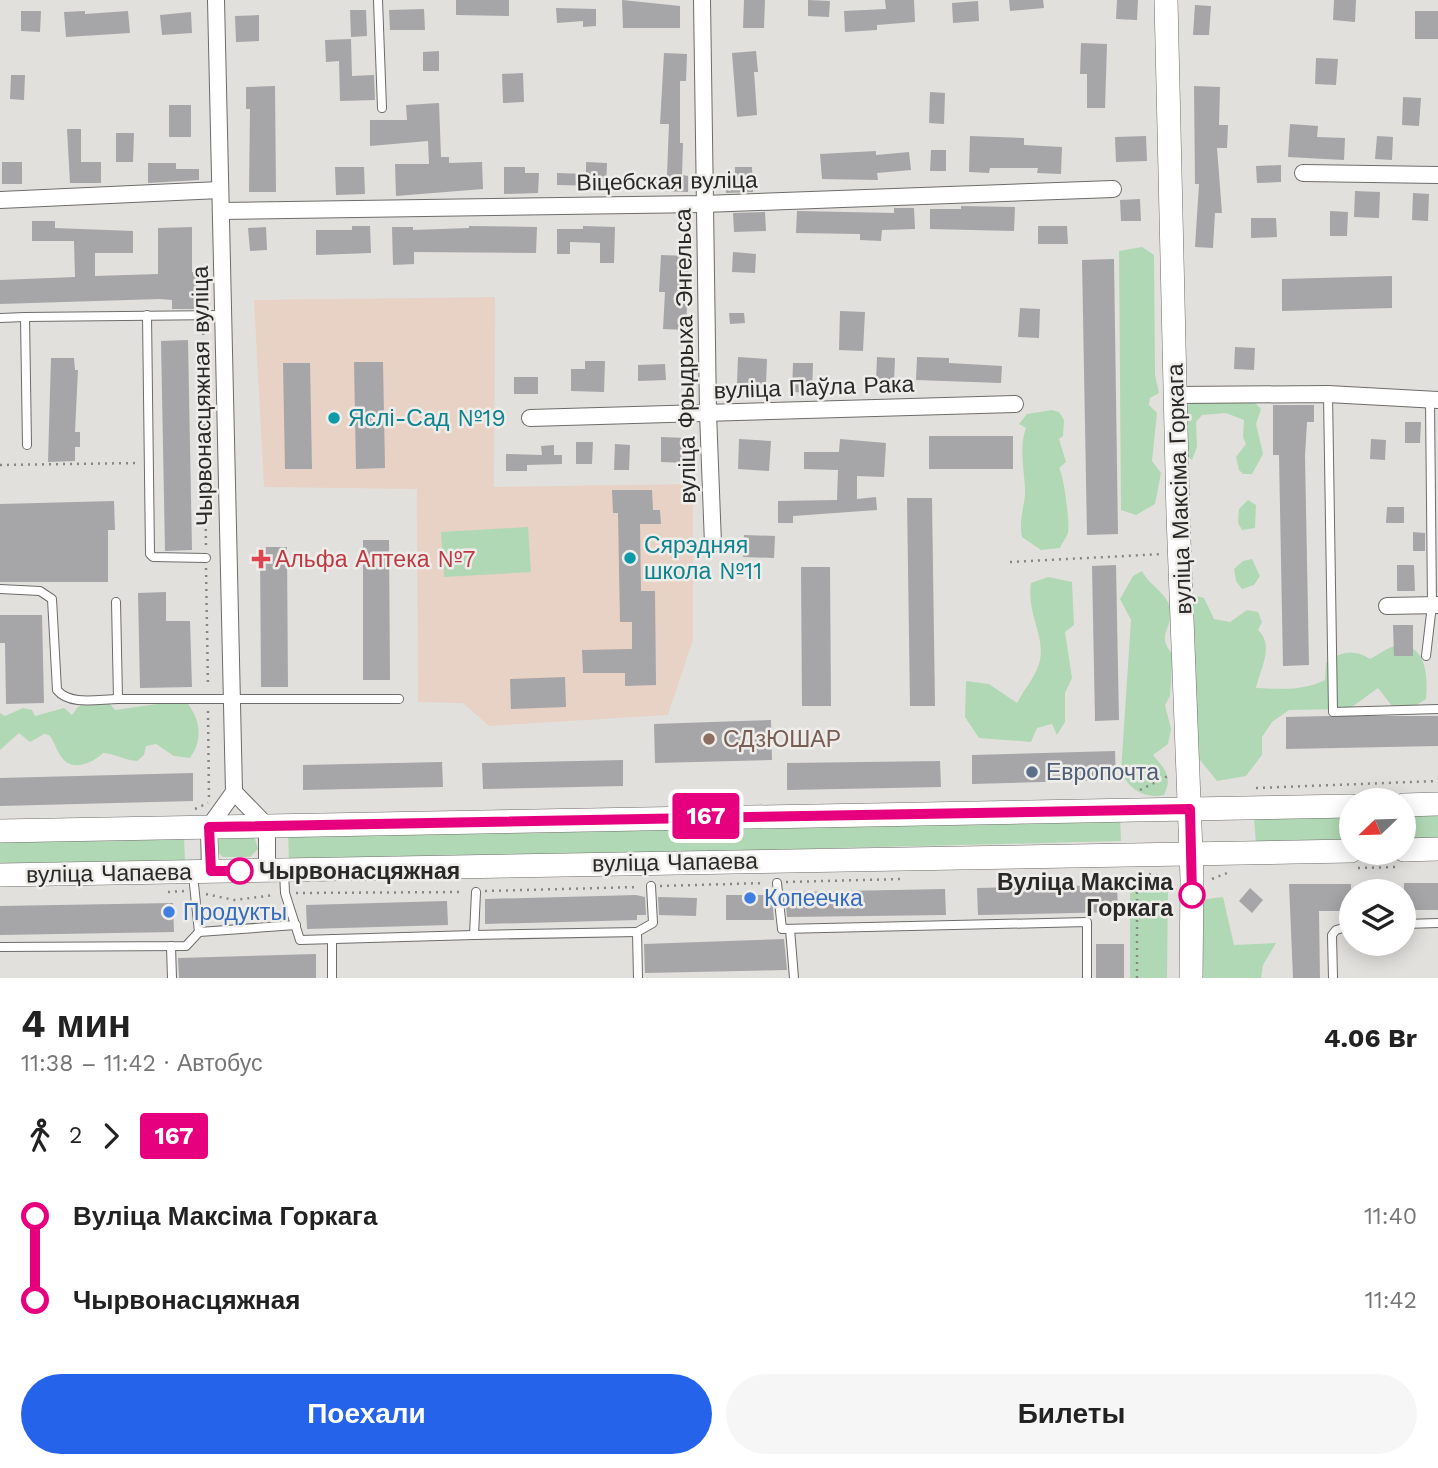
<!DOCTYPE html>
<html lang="ru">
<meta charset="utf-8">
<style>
:root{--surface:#fff;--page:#f6f6f6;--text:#222;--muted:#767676;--accent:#2563eb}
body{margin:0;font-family:"Work Sans",sans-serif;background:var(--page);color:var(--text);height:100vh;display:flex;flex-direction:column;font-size:26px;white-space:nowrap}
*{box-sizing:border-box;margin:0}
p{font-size:23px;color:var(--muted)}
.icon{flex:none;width:38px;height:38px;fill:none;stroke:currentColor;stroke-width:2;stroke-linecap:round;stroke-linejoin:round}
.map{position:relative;height:978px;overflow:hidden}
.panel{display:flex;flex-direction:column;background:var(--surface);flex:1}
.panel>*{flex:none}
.badge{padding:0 14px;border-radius:5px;font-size:24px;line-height:46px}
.needle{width:46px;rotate:247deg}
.tools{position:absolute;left:1339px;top:788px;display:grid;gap:14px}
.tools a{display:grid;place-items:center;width:77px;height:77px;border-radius:50%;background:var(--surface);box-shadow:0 4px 18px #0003;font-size:35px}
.map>.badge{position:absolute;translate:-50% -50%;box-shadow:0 0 0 4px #fff}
.legs{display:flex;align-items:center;gap:10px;height:77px;padding:0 21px;font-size:23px}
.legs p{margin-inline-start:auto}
.summary{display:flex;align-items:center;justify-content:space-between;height:119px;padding:0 21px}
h1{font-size:38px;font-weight:700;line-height:52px}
.cta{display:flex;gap:14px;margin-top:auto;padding:14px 21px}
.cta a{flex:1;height:80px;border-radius:42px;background:var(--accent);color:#fff;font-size:28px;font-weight:700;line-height:80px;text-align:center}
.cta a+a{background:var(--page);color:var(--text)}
ul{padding:0 21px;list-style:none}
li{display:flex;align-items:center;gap:24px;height:84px;font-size:26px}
li i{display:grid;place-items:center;width:10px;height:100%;margin:0 9px;background:currentColor}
li i::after{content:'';width:18px;height:18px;margin:-9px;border:5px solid;border-radius:50%;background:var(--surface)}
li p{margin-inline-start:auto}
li:first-child i{background:linear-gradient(#0000 50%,currentColor 0)}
li:last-child i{background:linear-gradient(currentColor 50%,#0000 0)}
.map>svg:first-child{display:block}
.education{fill:#e7d2c5}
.green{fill:#b1d8b4}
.building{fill:#a6a5a8}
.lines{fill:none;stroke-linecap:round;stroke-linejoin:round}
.lane-casing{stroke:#6e6c6a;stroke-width:10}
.street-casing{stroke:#6e6c6a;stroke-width:18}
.secondary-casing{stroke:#6e6c6a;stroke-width:24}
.path{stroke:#888684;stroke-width:2.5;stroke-dasharray:2 5;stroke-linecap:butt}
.lane{stroke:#fff;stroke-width:8}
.street{stroke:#fff;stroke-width:16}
.secondary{stroke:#fff;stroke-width:23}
.line-1-casing{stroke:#fff;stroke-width:16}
.line-1{stroke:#e6007e;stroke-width:10}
.culture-dot{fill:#0f9aa8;stroke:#efedea;stroke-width:2.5}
.health-dot{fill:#e0444e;stroke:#efedea;stroke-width:2.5}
.education-dot{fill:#8d6e63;stroke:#efedea;stroke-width:2.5}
.service-dot{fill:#5c6f8a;stroke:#efedea;stroke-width:2.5}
.stop-1-dot{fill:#fff;stroke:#e6007e;stroke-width:3.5}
.shop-dot{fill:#3f7fe0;stroke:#efedea;stroke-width:2.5}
.labels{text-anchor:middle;stroke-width:5;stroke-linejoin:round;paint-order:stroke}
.street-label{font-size:23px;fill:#2a2928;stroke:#efedea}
.culture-label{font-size:23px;fill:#0d838f;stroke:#efedea;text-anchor:start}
.health-label{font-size:23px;fill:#be3a42;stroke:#efedea;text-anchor:start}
.education-label{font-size:23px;fill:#785e54;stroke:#efedea;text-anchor:start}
.service-label{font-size:23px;fill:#4e5e75;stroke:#efedea;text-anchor:start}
.stop-label{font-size:23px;font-weight:bold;fill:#2a2928;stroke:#efedea;text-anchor:start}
.shop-label{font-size:23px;fill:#366cbe;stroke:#efedea;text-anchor:start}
</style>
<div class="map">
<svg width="1438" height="978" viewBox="0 0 1438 978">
<rect width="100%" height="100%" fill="#e2e0dd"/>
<path class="education" d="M495,297L494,487L693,484V640L668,715L489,726L463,703L418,702L417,489L264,487L254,300Z"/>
<g class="green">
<path d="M1142,247L1154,255L1155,375L1159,393L1150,398L1149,405L1157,413L1152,461L1161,473L1155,504L1136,515L1121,510L1119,251Z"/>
<path d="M1252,400L1261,409L1256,424L1263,454L1252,474H1243L1239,470L1236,457L1246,444L1243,437L1244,420L1226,413L1202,415L1196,422L1197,447L1192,460L1185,454L1181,420L1188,405L1196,402Z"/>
<path d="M1052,410L1059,412L1064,420L1063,436L1059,439L1066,462L1059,468C1064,475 1070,524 1068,532C1067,537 1062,543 1060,548L1041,550L1022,537C1018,519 1026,505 1025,488C1024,469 1019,446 1026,428L1019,424L1027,414Z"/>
<path d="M1248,500L1256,505L1255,528L1242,530L1238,523L1239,509Z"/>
<path d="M528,527L531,572L444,577L441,532Z"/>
<path d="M1252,559L1260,576L1254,585L1242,589L1236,581L1234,569L1243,561Z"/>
<path d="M1142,571C1150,587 1170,594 1171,613C1171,628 1156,638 1173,654L1170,696L1165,705L1171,729L1168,744L1153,755C1165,770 1173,776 1164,795C1144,799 1130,790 1121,772L1131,620L1120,599L1133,576Z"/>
<path d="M1048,577L1072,582L1074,625L1065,632L1072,678L1065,693V722L1057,735L1052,724L1037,728L1031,742L979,738L965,717L966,681L989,684L1017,703C1023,691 1035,677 1039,664C1047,637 1026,615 1031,583Z"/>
<path d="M1192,595L1204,598L1214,619L1230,622L1247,610L1258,612L1262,622L1258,630C1275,646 1260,669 1256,688C1280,689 1303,691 1325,680L1326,663C1341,651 1354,649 1370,659C1378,655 1388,647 1395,646C1427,641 1428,678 1426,699L1412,708L1392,706L1378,688L1349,709L1289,710L1272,722L1262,737V755L1246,776L1217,781L1196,755Z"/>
<path d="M98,696L105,698L115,710L185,700C200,718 204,738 190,758L174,756L156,744L146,746L144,755L137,761C124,760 116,754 103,753C94,762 74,772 63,759C57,753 55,742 49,735L44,734L30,742L19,733L0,750V713L5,716L23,708L32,710L35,716L64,708L72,715L78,707Z"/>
<path d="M1120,813L1121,841L289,862L288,831Z"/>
<path d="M1438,814V841L1404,842V815Z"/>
<path d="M1351,816V842L1256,844L1254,818Z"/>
<path d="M250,835L255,839L258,849L250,857H223L216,851L217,840L222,837Z"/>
<path d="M184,836L185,863L0,866V840Z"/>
<path d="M1130,883L1168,886L1167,978H1130Z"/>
<path d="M1223,897L1234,945L1276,943L1263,965L1261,978H1200L1199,900Z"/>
</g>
<g class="building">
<path d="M456,0H509V16L456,15Z"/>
<path d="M622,0L680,6V28H623Z"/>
<path d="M744,0H765L764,28H743Z"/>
<path d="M808,0L830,1L829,17L808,16Z"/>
<path d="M885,0H914L915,22L877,25V30L845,32L844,11L886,9Z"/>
<path d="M1009,0H1043L1044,8L1010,11Z"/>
<path d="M1117,0H1138L1137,20L1116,19Z"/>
<path d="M1334,0H1356L1355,22L1333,20Z"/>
<path d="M978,1L979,21L953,23L952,3Z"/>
<path d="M1195,5L1211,6L1209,35H1193Z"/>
<path d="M556,8L596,9V26L583,27V21L557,23Z"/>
<path d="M424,9L425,30H390L389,10Z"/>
<path d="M350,10H366L367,36L351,37Z"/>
<path d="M21,11H41L40,32L21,31Z"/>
<path d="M85,11V14L128,11L130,33L66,37L64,12Z"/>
<rect x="1415" y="11" width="23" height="28"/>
<path d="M191,12L192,33L162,35L160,15Z"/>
<path d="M259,15V41L236,42L235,16Z"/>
<path d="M351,39L352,76L374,75L375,100L340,101L339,61L326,62L325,40Z"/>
<path d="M1081,43L1107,44L1105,108H1087V74H1080Z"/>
<path d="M439,51V71H423V52Z"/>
<path d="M756,51L758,72H754L757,115L737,117L732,53Z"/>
<path d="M664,53L687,54L686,81H680V143H683L682,175L688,176V192L656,191L657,175H667L669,124H660Z"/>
<path d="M1316,58L1338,59L1336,85L1315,84Z"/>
<path d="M523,73L524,102L503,103L502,74Z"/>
<path d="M11,75H25L24,100L10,99Z"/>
<path d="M275,86L276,192H249L250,109H246V87Z"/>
<path d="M1194,86L1220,87L1219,125H1228L1227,148H1217L1222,213H1215L1213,248L1195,247L1199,184H1195Z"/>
<path d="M930,92L945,93L944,124L929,123Z"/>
<path d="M1403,97L1421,98L1419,126L1402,125Z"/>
<path d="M439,103L441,157H449V163L482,162L483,189L396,196L395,164H429L428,141L370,146V120H407L406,105Z"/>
<rect x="169" y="105" width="22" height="32"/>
<path d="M1290,124L1318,126L1317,137L1345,138L1344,160L1288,157Z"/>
<path d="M67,129H81V162H101V183H70Z"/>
<path d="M116,133H134L133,162H116Z"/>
<path d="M970,136L1024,138V145L1062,147L1061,174L1037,173L1038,168H990L989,173L969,172Z"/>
<path d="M1146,136L1147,161L1116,162L1115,137Z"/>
<path d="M1377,136L1393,137L1392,160L1375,159Z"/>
<path d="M931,150H946V171H930Z"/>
<path d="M876,151V155L909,152L911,170L877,173L878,180L822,179L820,154Z"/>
<rect x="2" y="162" width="20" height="22"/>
<path d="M586,162L607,163L606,186L557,185V173L586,174Z"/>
<path d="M148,163H176V169H199V180L148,183Z"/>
<path d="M1281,165V182L1257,183L1256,166Z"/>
<path d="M335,167H364L365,194L336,195Z"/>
<path d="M504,167H525V173H539L538,193L504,194Z"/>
<path d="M735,167H752L753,192L726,193L725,179H735Z"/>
<path d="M1355,191L1380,192L1379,218L1354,217Z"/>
<path d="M1413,193L1429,194L1428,221L1412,220Z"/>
<path d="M1140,199L1141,221H1121L1120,200Z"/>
<path d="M961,206L1015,207L1014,231L930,229V209H961Z"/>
<path d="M894,208H914L915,229L882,230L881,241L860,240V234L796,233L797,211L894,213Z"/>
<path d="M1330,211L1348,212L1347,236H1330Z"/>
<path d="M765,212L766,231L734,232L733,213Z"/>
<path d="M1251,218H1276L1277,237L1251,238Z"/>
<path d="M32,221H55V228L133,231V253H95V276L158,274V228L192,227V272H198V309H172V300L160,299L0,304V280L75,277L74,241H32Z"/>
<path d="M352,226H370L371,253L316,255V230H352Z"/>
<path d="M469,226L537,227L536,253L414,252V264L393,265L392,227H413V230L469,228Z"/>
<path d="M583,226L615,227L614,263H600V243L570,242V254H557V229H583Z"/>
<path d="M1038,226H1067L1068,244H1038Z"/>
<path d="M266,227L267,250L250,251L248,228Z"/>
<path d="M733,252L756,254L755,273L732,272Z"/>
<path d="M661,255L689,256L686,330L663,329L665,292H659Z"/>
<path d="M1114,259L1118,534L1087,535L1082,260Z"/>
<path d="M1392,276V308L1282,311V279Z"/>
<path d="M1020,308L1040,309L1039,338L1018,337Z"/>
<path d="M840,311L865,312L863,351L839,350Z"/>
<path d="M729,313H744L745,323L730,324Z"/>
<path d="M188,340L192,550L165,551L161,341Z"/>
<path d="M1235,347L1255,348L1254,370L1234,369Z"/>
<path d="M738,357L767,359L766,385L737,384Z"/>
<path d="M877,357L895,358L894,382L876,381Z"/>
<path d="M917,357L949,358V363L1002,366L1001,383L916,380Z"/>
<path d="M51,358H74L75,370H78L75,432H80V447H75V461L48,462Z"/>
<path d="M585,361H605L604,392L571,391V369H585Z"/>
<path d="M354,362H383L385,468L356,469Z"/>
<path d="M283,363H310L312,469H285Z"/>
<path d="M793,363H813L812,393L792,392Z"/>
<path d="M665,364L666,380L638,381V365Z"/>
<rect x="514" y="377" width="24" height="17"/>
<path d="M1273,405H1314V422H1307L1305,456L1309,665L1283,666L1279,455H1273Z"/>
<path d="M1405,422H1421L1420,443H1405Z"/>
<rect x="929" y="436" width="84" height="33"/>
<path d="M661,437L687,438L686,463L661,462Z"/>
<path d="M739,439L771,441L769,471L738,469Z"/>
<path d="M840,439L886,443L884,477L857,476V499L876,497L877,510L793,516V523H778V501L837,500L838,470L804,469V452H839Z"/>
<path d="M1371,439L1386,440L1385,460L1370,459Z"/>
<path d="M576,442H593L592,464H576Z"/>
<path d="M615,444L630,445L629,470H614Z"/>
<path d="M554,445V455H562V464L527,465V471H506V454L542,455L541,446Z"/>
<path d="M612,490H652L653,510H660L661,524H640L641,591H655L656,685L625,686V673H583L582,650L632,649V622H620L618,513H613Z"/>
<path d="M907,498H932L935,706H910Z"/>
<path d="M114,501L115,530H108V582H0V504Z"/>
<path d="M1387,507H1404V523H1386Z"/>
<path d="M1413,532L1425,533V551H1413Z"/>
<path d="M744,535L775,536L774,558L743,557Z"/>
<path d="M363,540H389L390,680H363Z"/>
<path d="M260,547H287L288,687H261Z"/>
<path d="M1116,565L1119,720L1095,721L1092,566Z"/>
<path d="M1397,565H1414L1415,591H1397Z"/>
<path d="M801,567H830L831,706H802Z"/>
<path d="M166,592V621H190L192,687L140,688L138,593Z"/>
<path d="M0,615H42L44,703L6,704L5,643H0Z"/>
<path d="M1393,625H1413V656H1394Z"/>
<path d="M565,677L566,707L511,709L510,679Z"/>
<path d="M1328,716H1438V746L1286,749V717Z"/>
<path d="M771,720L772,760L655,763L654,724Z"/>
<path d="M1115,751L1116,780L972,784V755Z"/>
<path d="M623,760V786L483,789L482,763Z"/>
<path d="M940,761L941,787L787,790V763Z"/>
<path d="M442,762L443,787L303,790V765Z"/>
<path d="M193,773V801L0,806V778Z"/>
<rect x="1404" y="883" width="34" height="27"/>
<path d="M1289,884H1351V911H1319L1320,978H1293Z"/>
<path d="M1117,885L1118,912L978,915L977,888Z"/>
<path d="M1250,888L1263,900L1252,913L1239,901Z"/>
<path d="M945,889L946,915L787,917L785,895H790V892Z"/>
<path d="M636,895L645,897L646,915H637V920L485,924V899Z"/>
<path d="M726,895H772L774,920H726Z"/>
<path d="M658,897L697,898L696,916L659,915Z"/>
<path d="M447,901L448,925L307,929L306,905Z"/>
<path d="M173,903L174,932L0,935V906Z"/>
<path d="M784,939L787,970L645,973L644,944Z"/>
<rect x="1096" y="944" width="28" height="34"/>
<path d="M316,954V978H179L178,958Z"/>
</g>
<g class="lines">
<g class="lane-casing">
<g id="lane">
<path d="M378,0L382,108"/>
<path d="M147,315L150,554L153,557L206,558"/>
<path d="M0,318L25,317"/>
<path d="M1328,394L1333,712L1438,709"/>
<path d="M27,445L25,317L223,315"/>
<path d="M0,589L40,591L52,599L57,690C70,706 99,699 118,699"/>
<path d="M116,602L118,699H399"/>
<path d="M1426,656L1432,605L1430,400"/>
<path d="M284,871L285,893L300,940L474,935"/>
<path d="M193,875L199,932L296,925"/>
<path d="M777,883L782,929L1087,922V978"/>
<path d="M476,892L474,935L637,932"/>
<path d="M1404,924L1438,923"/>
<path d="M790,929L794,978"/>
<path d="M332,939V978"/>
<path d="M171,946L172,978"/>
<path d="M0,947L186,946L199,932"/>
<path d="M638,978L637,932L653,923L651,886"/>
<path d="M1333,978L1332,935L1336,930L1351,926"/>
</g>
</g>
<g class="street-casing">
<g id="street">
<path d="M216,0L234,792"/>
<path d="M702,0L708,413L713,544"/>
<path d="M1303,173L1438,175"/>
<path d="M0,200L220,190"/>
<path d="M221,211L704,204L1113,189"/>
<path d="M1176,395L1328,394L1438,400"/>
<path d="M530,418L1015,404"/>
<path d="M1387,606L1438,605"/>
<path d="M234,792L267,826V871"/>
<path d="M210,871L209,827L234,792"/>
</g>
</g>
<g class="secondary-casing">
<g id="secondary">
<path d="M1166,0L1178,515L1192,879L1191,978"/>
<path d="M1404,805L1438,804"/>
<path d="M0,831L1351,806"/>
<path d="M1404,850L1438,849"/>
<path d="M0,875L1351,851"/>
</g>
</g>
<g class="path">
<path d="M203,326L206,547"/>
<path d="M0,465L140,463"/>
<path d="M1010,562L1163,554"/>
<path d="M206,568L208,687"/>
<path d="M208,711L209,799"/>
<path d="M1256,788L1438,781"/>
<path d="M1140,790L1168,776"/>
<path d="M195,809L208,803"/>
<path d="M1358,868L1397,867"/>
<path d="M1149,874L1171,878"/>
<path d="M1212,879L1227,873"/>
<path d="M786,882L901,879"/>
<path d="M660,886L765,883"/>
<path d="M485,891L639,887"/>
<path d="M168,892L186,891"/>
<path d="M296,893L464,892"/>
<path d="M206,894L234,900L275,895"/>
<path d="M1137,978V873"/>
</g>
<use href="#lane" class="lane"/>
<use href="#street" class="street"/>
<use href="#secondary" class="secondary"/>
</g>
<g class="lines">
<g class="line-1-casing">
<path id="line-1" d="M240,871H211L209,827L1190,809L1192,895"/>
</g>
<use href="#line-1" class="line-1"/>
</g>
<g class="culture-dot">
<circle cx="334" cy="418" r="7"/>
<circle cx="630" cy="558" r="7"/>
</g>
<path class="health-dot" d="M257.5 548.5h7v7h7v7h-7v7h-7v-7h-7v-7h7z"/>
<circle class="education-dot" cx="709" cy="739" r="7"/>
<circle class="service-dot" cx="1032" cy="772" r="7"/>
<g class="stop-1-dot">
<circle cx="240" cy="871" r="12"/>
<circle cx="1192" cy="895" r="12"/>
</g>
<g class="shop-dot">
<circle cx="750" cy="898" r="7"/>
<circle cx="169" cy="912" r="7"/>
</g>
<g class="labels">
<g class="street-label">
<text transform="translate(667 181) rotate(-1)" y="8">Віцебская вуліца</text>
<text transform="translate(685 356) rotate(-91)" y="8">вуліца Фрыдрыха Энгельса</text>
<text transform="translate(814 387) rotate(-2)" y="8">вуліца Паўла Рака</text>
<text transform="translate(202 396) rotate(-91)" y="8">Чырвонасцяжная вуліца</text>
<text transform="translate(1179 489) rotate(-92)" y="8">вуліца Максіма Горкага</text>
<text transform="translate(675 862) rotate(-1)" y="8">вуліца Чапаева</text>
<text transform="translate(109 873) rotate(-1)" y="8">вуліца Чапаева</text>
</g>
<g class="culture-label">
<text x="348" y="426">Яслі-Сад №19</text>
<text x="644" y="553">Сярэдняя<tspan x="644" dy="26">школа №11</tspan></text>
</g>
<g class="health-label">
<text x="275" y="567">Альфа Аптека №7</text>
</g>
<g class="education-label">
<text x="723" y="747">СДзЮШАР</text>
</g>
<g class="service-label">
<text x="1046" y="780">Европочта</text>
</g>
<g class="stop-label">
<text x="259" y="879">Чырвонасцяжная</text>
<text x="1173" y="890" text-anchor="end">Вуліца Максіма<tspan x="1173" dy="26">Горкага</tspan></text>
</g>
<g class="shop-label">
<text x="764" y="906">Копеечка</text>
<text x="183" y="920">Продукты</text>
</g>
</g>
</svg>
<div class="tools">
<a><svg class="needle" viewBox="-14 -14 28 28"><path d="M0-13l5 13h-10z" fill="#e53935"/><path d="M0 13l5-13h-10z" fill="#767676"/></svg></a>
<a><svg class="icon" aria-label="layers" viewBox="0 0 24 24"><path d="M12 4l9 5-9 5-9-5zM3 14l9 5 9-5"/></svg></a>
</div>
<b class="badge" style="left:706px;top:816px;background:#e6007e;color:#fff">167</b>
</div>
<section class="panel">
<div class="summary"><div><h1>4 мин</h1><p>11:38 – 11:42 · Автобус</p></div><b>4.06 Br</b></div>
<div class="legs"><svg class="icon" aria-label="walk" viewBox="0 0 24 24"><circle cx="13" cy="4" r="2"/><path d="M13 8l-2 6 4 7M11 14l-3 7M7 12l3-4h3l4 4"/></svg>2<svg class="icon" aria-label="forward" viewBox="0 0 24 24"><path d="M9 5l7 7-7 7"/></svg><b class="badge" style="background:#e6007e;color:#fff">167</b></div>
<ul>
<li><i style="color:#e6007e"></i><b>Вуліца Максіма Горкага</b><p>11:40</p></li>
<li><i style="color:#e6007e"></i><b>Чырвонасцяжная</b><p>11:42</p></li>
</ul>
<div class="cta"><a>Поехали</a><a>Билеты</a></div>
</section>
